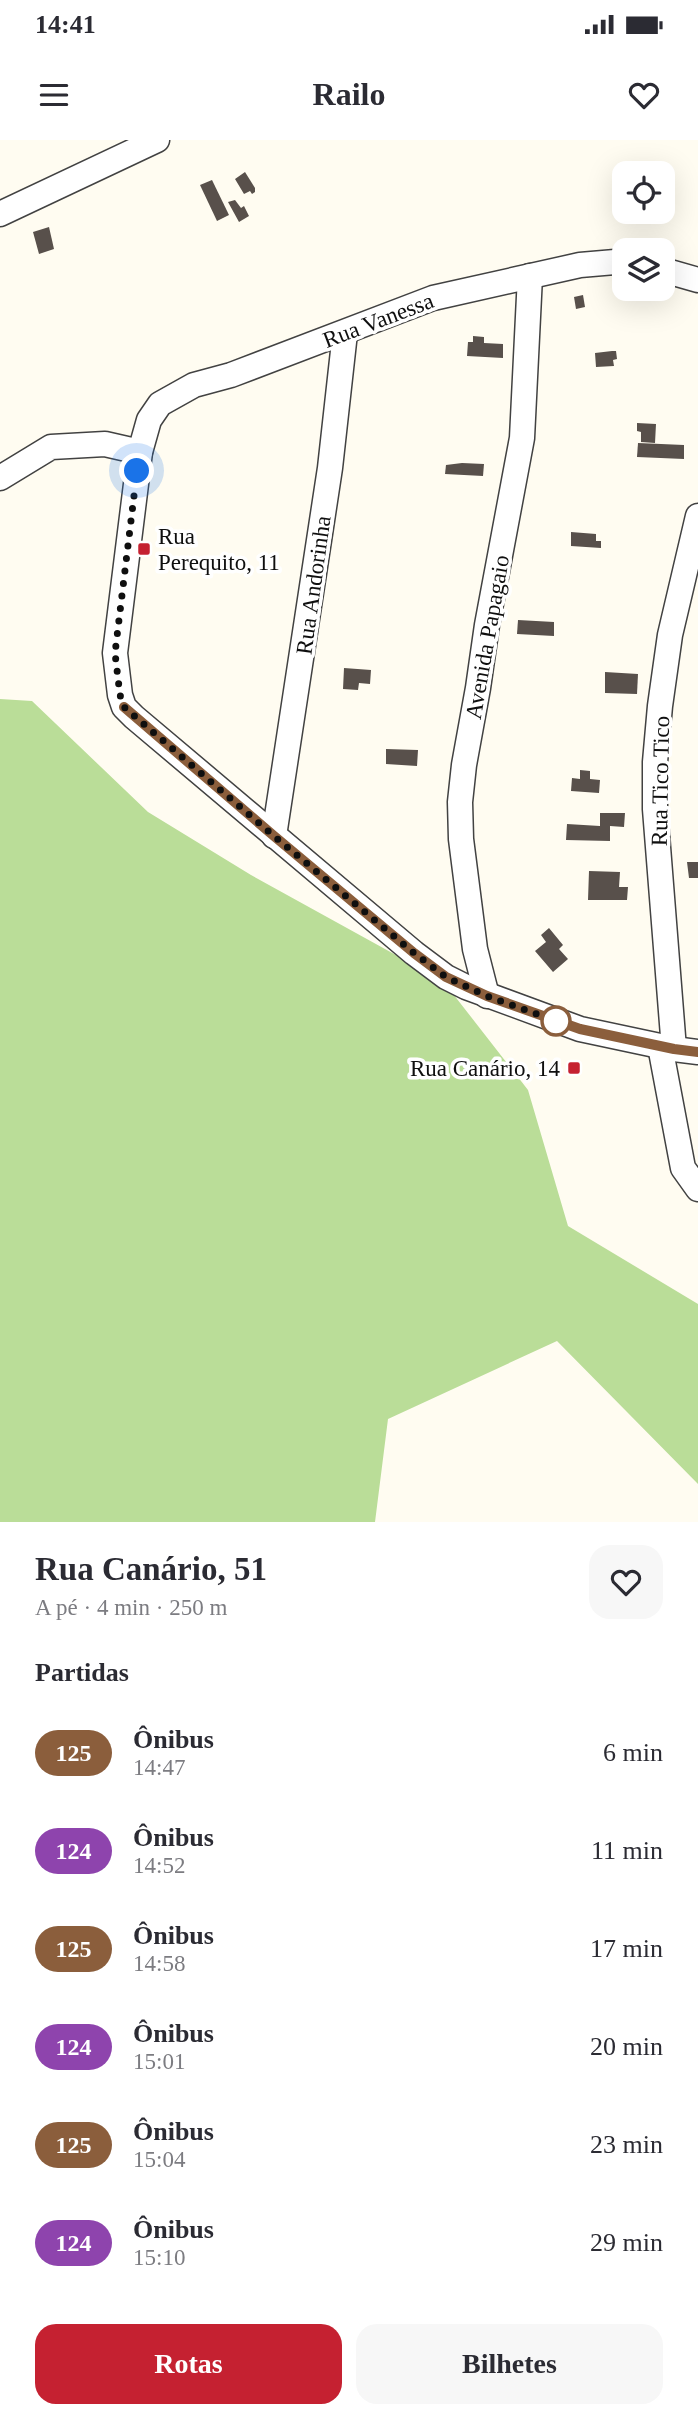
<!DOCTYPE html>
<html lang="pt">
<meta charset="utf-8">
<style>
:root{--surface:#fff;--page:#f7f7f7;--text:#2b2b33;--muted:#7c7c81;--accent:#c52131}
body{margin:0;font-family:Georgia,serif;background:var(--page);color:var(--text);height:100vh;display:flex;flex-direction:column;font-size:26px;white-space:nowrap}
*{box-sizing:border-box;margin:0}
p{font-size:23px;color:var(--muted)}
.icon{flex:none;width:38px;height:38px;fill:none;stroke:currentColor;stroke-width:2;stroke-linecap:round;stroke-linejoin:round}
.map{position:relative;height:1382px;overflow:hidden}
.drawer{display:flex;flex-direction:column;background:var(--surface);flex:1}
.drawer>*{flex:none}
.badge{padding:0 14px;border-radius:23px;font-size:24px;line-height:46px}
.fabs{position:absolute;left:612px;top:21px;display:grid;gap:14px}
.fabs a{display:grid;place-items:center;width:63px;height:63px;border-radius:14px;background:var(--surface);box-shadow:0 7px 28px #0002;font-size:35px}
.you{position:absolute;width:35px;height:35px;margin:-18px;border:5px solid #fff;border-radius:50%;background:#1a73e8;box-shadow:0 0 0 10px #1a73e833}
.map>.badge{position:absolute;translate:-50% -50%;box-shadow:0 0 0 4px #fff}
h2{padding:0 35px;font-size:26px;line-height:63px}
.round{display:grid;place-items:center;flex:none;width:74px;height:74px;border-radius:21px;background:var(--page)}
.headline{display:flex;align-items:center;justify-content:space-between;height:119px;padding:0 35px}
h1{font-size:33px;font-weight:700;line-height:52px}
.cta{display:flex;gap:14px;margin-top:auto;padding:14px 35px}
.cta a{flex:1;height:80px;border-radius:21px;background:var(--accent);color:#fff;font-size:28px;font-weight:700;line-height:80px;text-align:center}
.cta a+a{background:var(--page);color:var(--text)}
ul{padding:0;list-style:none}
li{display:flex;align-items:center;gap:21px;height:98px;padding:0 35px}
li div{flex:1}
li b{display:block;font-size:26px}
li em{font-style:normal}
li .badge{min-width:77px;font-weight:700;text-align:center}
.status{display:flex;justify-content:space-between;align-items:center;height:49px;padding:0 35px;background:var(--surface);direction:ltr}
.status svg{height:19px;fill:currentColor}
header{display:flex;justify-content:space-between;align-items:center;height:91px;padding:0 35px;background:var(--surface);font-size:32px;font-weight:700}
.map>svg:first-child{display:block}
.forest{fill:#badd98}
.building{fill:#58504b}
.lines{fill:none;stroke-linecap:round;stroke-linejoin:round}
.minor-casing{stroke:#424242;stroke-width:27}
.minor{stroke:#fff;stroke-width:24}
.line-casing{stroke:#fff;stroke-width:16}
.line{stroke:#8b5e3c;stroke-width:10}
.walk{stroke:#0f0f0f;stroke-width:7;stroke-dasharray:0 12.6}
.poi-dot{fill:#c52131;stroke:#fff;stroke-width:2.5}
.stop-dot{fill:#fff;stroke:#8b5e3c;stroke-width:3.5}
.labels{text-anchor:middle;stroke-width:7;stroke-linejoin:round;paint-order:stroke}
.street-label{font-size:23px;fill:#0f0f0f;stroke:#fff}
.poi-label{font-size:23px;fill:#0f0f0f;stroke:#fff;text-anchor:start}
</style>
<div class="status"><b>14:41</b><svg viewBox="0 0 49 12"><path d="M0 12V9h3v3zM5 12V6h3v6zM10 12V3h3v9zM15 12V0h3v12zM26 1h20v11H26zM47 4h2v5h-2z"/></svg></div>
<header><svg class="icon" aria-label="menu" viewBox="0 0 24 24"><path d="M4 6h16M4 12h16M4 18h16"/></svg>Railo<svg class="icon" aria-label="heart" viewBox="0 0 24 24"><path d="M12 20l-8-8c-3-5 5-10 8-4 3-6 11-1 8 4z"/></svg></header>
<div class="map">
<svg width="698" height="1382" viewBox="0 0 698 1382">
<rect width="100%" height="100%" fill="#fffcf1"/>
<path class="forest" d="M0,559L32,561L148,672L251,735L443,841L528,950L568,1086L698,1164V1344L557,1201L388,1279L375,1382H0Z"/>
<g class="building">
<path d="M245,32L255,48V52L252,54L250,51L244,54L235,39Z"/>
<path d="M212,40L229,75L217,81L200,45Z"/>
<path d="M235,60L241,68L244,66L249,76L239,82L228,62Z"/>
<path d="M49,87L54,109L39,114L33,92Z"/>
<path d="M583,155L585,167L576,169L574,157Z"/>
<path d="M473,196L484,197V203L503,204V218L467,216L468,202H473Z"/>
<path d="M612,211H616L617,219L613,220L614,226L596,227L595,213Z"/>
<path d="M637,283L656,284L655,303L641,302V292L637,291Z"/>
<path d="M638,303L684,305V319L637,317Z"/>
<path d="M462,323L484,324L483,336L445,334L446,325Z"/>
<path d="M571,392L596,394V401H601V408L571,406Z"/>
<path d="M518,480L554,482V496L517,494Z"/>
<path d="M344,528L371,530L370,544L359,543L358,550L343,549Z"/>
<path d="M605,532L638,534L637,554L605,553Z"/>
<path d="M386,609L418,610L417,626L386,624Z"/>
<path d="M580,630L590,631V639L600,640L599,653L571,651L572,638L580,639Z"/>
<path d="M600,673H625L624,687L610,686V701L566,700L567,684L600,686Z"/>
<path d="M687,722H698V738H689Z"/>
<path d="M589,731L620,732L619,747H628L627,760H588Z"/>
<path d="M549,788L563,805L559,809L568,819L553,832L535,811L546,802L541,795Z"/>
</g>
<g class="lines">
<g class="minor-casing">
<g id="minor">
<path d="M0,74L157,0"/>
<path d="M625,124L615,122L580,125L433,158L231,235L194,245L160,264L149,280L140,312L115,513L120,555L124,567L134,577L414,813L446,837L466,847L580,889L674,909L698,912"/>
<path d="M663,130L698,140"/>
<path d="M0,338L51,307L105,304L140,312"/>
<path d="M274,696L330,328L345,193"/>
<path d="M487,856L475,809L461,699L460,662L464,625L478,548L487,485L522,298L530,136"/>
<path d="M660,906L683,1028L698,1049"/>
<path d="M674,909L655,669V622L660,566L670,495L698,376"/>
</g>
</g>
<use href="#minor" class="minor"/>
</g>
<g class="lines">
<g class="line-casing">
<path id="line" d="M124,567L274,696L414,813L446,837L487,856L580,889L674,909L698,912"/>
</g>
<use href="#line" class="line"/>
<path class="walk" d="M137,331L115,513L120,555L124,567L274,696L414,813L446,837L487,856L556,881"/>
</g>
<g class="poi-dot">
<rect x="137" y="402" width="14" height="14" rx="3.5"/>
<rect x="567" y="921" width="14" height="14" rx="3.5"/>
</g>
<circle class="stop-dot" cx="556" cy="881" r="14"/>
<g class="labels">
<g class="street-label">
<text transform="translate(378 180) rotate(-21)" y="8">Rua Vanessa</text>
<text transform="translate(313 445) rotate(-82)" y="8">Rua Andorinha</text>
<text transform="translate(487 497) rotate(-80)" y="8">Avenida Papagaio</text>
<text transform="translate(660 641) rotate(-89)" y="8">Rua Tico Tico</text>
</g>
<g class="poi-label">
<text x="158" y="404">Rua<tspan x="158" dy="26">Perequito, 11</tspan></text>
<text x="560" y="936" text-anchor="end">Rua Canário, 14</text>
</g>
</g>
</svg>
<div class="fabs">
<a><svg class="icon" aria-label="locate" viewBox="0 0 24 24"><circle cx="12" cy="12" r="6"/><path d="M12 2v4M12 18v4M2 12h4M18 12h4"/></svg></a>
<a><svg class="icon" aria-label="layers" viewBox="0 0 24 24"><path d="M12 4l9 5-9 5-9-5zM3 14l9 5 9-5"/></svg></a>
</div>
<div class="you" style="left:137px;top:331px"></div>
</div>
<section class="drawer">
<div class="headline"><div><h1>Rua Canário, 51</h1><p>A pé · 4 min · 250 m</p></div><a class="round"><svg class="icon" aria-label="heart" viewBox="0 0 24 24"><path d="M12 20l-8-8c-3-5 5-10 8-4 3-6 11-1 8 4z"/></svg></a></div>
<h2>Partidas</h2>
<ul>
<li><span class="badge" style="background:#8b5e3c;color:#fff">125</span><div><b>Ônibus</b><p>14:47</p></div><em>6 min</em></li>
<li><span class="badge" style="background:#8e44ad;color:#fff">124</span><div><b>Ônibus</b><p>14:52</p></div><em>11 min</em></li>
<li><span class="badge" style="background:#8b5e3c;color:#fff">125</span><div><b>Ônibus</b><p>14:58</p></div><em>17 min</em></li>
<li><span class="badge" style="background:#8e44ad;color:#fff">124</span><div><b>Ônibus</b><p>15:01</p></div><em>20 min</em></li>
<li><span class="badge" style="background:#8b5e3c;color:#fff">125</span><div><b>Ônibus</b><p>15:04</p></div><em>23 min</em></li>
<li><span class="badge" style="background:#8e44ad;color:#fff">124</span><div><b>Ônibus</b><p>15:10</p></div><em>29 min</em></li>
</ul>
<div class="cta"><a>Rotas</a><a>Bilhetes</a></div>
</section>
